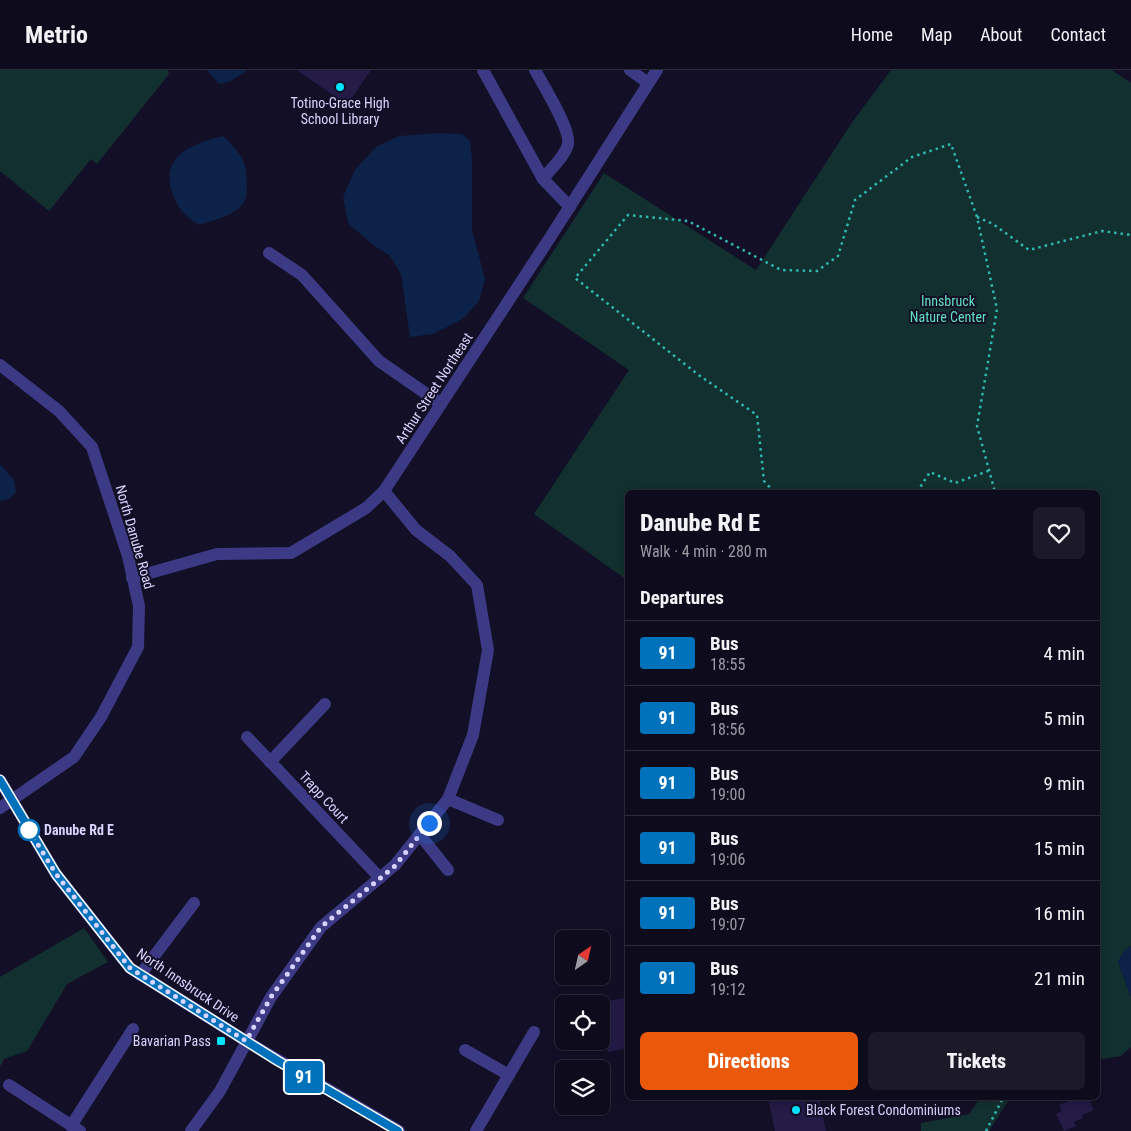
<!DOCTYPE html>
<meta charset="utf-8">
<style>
:root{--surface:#0e0b1c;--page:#1c1929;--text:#f1f3f6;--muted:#9b9ba3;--line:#2e2b3b;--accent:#ea580c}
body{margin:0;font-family:"Roboto Condensed",sans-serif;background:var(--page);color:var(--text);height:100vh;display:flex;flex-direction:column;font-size:19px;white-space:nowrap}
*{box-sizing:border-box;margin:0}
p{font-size:16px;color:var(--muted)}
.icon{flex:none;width:28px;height:28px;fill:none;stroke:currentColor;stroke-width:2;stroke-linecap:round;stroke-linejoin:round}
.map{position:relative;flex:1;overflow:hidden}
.details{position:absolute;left:625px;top:420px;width:475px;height:610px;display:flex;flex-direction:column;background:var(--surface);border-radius:8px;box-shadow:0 2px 12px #0003,0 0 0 1px var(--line)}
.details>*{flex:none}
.badge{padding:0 10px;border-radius:4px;font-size:18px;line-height:32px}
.needle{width:32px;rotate:34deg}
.fabs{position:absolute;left:555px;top:860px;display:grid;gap:10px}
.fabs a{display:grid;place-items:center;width:55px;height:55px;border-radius:8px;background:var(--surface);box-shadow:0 2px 12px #0003,0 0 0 1px var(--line);font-size:25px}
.you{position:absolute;width:25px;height:25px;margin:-12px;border:4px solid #fff;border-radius:50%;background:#1a73e8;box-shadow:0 0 0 8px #1a73e833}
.map>.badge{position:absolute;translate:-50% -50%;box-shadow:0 0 0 2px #fff}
h2{padding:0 15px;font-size:19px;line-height:45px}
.round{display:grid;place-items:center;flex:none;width:52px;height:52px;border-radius:8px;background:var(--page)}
.head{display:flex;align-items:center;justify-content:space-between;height:85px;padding:0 15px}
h1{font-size:24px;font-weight:800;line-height:38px}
.primary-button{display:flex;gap:10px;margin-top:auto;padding:10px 15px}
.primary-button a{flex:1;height:58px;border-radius:8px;background:var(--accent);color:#fff;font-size:20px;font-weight:800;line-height:58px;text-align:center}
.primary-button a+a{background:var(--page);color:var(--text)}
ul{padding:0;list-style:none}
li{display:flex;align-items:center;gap:15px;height:65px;padding:0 15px;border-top:1px solid var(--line)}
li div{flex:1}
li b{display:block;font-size:19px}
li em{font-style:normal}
li .badge{min-width:55px;font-weight:700;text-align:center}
header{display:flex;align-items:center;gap:30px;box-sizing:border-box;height:70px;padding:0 25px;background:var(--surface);border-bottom:1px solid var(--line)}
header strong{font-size:24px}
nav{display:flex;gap:28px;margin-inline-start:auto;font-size:18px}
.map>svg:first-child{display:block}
.green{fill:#12302f}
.water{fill:#0c2248}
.building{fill:#241b47}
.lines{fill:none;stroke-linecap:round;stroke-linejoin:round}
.path{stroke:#2fb8b0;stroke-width:2.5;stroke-dasharray:2.5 4;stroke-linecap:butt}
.minor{stroke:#3d3a85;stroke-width:12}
.line-casing{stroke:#fff;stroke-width:11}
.line{stroke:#0072bc;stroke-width:8}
.walk{stroke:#d9d4ff;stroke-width:5;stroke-dasharray:0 9}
.poi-dot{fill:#00e5ff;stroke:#130f26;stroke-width:2}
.stop-dot{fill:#fff;stroke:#0072bc;stroke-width:2.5}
.labels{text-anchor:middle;stroke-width:4;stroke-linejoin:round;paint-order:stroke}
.poi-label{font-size:14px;fill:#d9d4ff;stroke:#130f26}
.park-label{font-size:14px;fill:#5fe0c0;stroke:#130f26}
.street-label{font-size:14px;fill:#d9d4ff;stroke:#130f26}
.stop-label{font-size:14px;font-weight:bold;fill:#d9d4ff;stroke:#130f26;text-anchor:start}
</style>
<header>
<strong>Metrio</strong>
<nav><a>Home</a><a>Map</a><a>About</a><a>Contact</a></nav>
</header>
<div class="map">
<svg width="1131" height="1061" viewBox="0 0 1131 1061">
<rect width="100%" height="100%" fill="#130f26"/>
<g class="green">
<path d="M0,0H168L169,4L97,94L91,89L49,141L0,101Z"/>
<path d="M891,0H1112L1131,13V876L1124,881L1118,892L1131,927V977L1121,986L1098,990V422H628L627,510L534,444L629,300L523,228L604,103L756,200L853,51Z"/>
<path d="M84,858L108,892L67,914L27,981L4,989L0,997V907Z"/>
<path d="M980,1028H1010L989,1061H921V1053L969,1044Z"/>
</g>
<g class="water">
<path d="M207,0H248L229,12L219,14Z"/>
<path d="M439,63L462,64L470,71L472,89V160L485,209L479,231L465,247L457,252L433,264L410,267L401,204L390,186L372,174L348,153L343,127L355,100L376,77L399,66Z"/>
<path d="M223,66C231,73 238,81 243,90C247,98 249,125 244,132C235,146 214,150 199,155C187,148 179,140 174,127C158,87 190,74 223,66Z"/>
<path d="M0,394L14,410L16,422L9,429L0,431Z"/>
<path d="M1131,876V927L1118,892L1124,881Z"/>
</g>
<g class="building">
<path d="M297,0H371L347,35Z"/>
<path d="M628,927V978L608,982L601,934L600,933Z"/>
<path d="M768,1028H819L826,1061H775Z"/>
<path d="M1075,1028H1088L1094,1040L1082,1045L1083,1048L1074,1052L1076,1056L1064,1061L1056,1044L1062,1041L1059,1035Z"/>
</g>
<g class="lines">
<g class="path">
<path d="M977,147L993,154L1029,180L1102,161L1131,165"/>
<path d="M774,422L764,411L757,345L700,306L575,208L628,145L688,151L781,200L817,201L838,186L855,130L912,87L951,74L977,147L997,239L977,356L995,422"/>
<path d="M917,422L930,402L955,413L988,401"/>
<path d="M986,1061L1003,1028"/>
</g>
<g class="minor">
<path d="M483,0L543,109L570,137"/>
<path d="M535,0C543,15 571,59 568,74C565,87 550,99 543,109"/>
<path d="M630,0L648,13"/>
<path d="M269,183L302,205L379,291L441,334"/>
<path d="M0,295L59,341L92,377L128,486L139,536L138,577L101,647L74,687L0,738"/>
<path d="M132,508L217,484L291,483L366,438L384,421L551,166L657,0"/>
<path d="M247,667L380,808"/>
<path d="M270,692L325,634"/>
<path d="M0,710L56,804L130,898L246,971L399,1061"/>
<path d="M448,729L498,750"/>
<path d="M420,765L448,800"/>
<path d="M140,905L194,833"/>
<path d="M465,980L509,1005"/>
<path d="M9,1015L80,1061"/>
<path d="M71,1056L133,959"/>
<path d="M191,1061L220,1021L271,927L321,857L395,795L448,729L473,665L488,580L477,515L450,486L416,460L384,421"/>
<path d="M476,1061L534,962"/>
</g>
</g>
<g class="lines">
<g class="line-casing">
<path id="line" d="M0,710L56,804L130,898L278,991L398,1061"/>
</g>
<use href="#line" class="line"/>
<path class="walk" d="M29,760L56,804L130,898L246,971L271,927L321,857L395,796L429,753"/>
</g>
<g class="poi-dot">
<circle cx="340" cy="17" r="5"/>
<rect x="216" y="966" width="10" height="10" rx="2.5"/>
<circle cx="796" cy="1040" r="5"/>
</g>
<circle class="stop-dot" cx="29" cy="760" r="10"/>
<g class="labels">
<g class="poi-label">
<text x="340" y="38">Totino-Grace High<tspan x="340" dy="16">School Library</tspan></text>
<text x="211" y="976" text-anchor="end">Bavarian Pass</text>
<text x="806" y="1045" text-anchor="start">Black Forest Condominiums</text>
</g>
<g class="park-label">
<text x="948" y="236">Innsbruck<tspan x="948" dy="16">Nature Center</tspan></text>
</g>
<g class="street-label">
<text transform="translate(434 318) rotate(-57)" y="5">Arthur Street Northeast</text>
<text transform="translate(135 467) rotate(74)" y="5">North Danube Road</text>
<text transform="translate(324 727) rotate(47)" y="5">Trapp Court</text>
<text transform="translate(188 915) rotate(34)" y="5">North Innsbruck Drive</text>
</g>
<g class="stop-label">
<text x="44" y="765">Danube Rd E</text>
</g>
</g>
</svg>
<div class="fabs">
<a><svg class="needle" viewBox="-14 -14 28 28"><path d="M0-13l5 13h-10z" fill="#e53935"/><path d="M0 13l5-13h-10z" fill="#9b9ba3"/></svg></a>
<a><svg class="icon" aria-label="locate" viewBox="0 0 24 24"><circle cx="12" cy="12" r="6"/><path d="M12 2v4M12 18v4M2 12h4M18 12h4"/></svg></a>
<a><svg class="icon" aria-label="layers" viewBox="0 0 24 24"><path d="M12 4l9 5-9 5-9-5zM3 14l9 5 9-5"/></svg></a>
</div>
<div class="you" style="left:429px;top:753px"></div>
<b class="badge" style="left:304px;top:1007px;background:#0072bc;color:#fff">91</b>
<section class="details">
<div class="head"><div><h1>Danube Rd E</h1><p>Walk · 4 min · 280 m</p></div><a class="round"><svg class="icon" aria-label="heart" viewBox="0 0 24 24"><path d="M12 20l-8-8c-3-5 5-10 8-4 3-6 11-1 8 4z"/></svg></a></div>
<h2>Departures</h2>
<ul>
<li><span class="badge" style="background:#0072bc;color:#fff">91</span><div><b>Bus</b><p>18:55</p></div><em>4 min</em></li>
<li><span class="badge" style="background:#0072bc;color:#fff">91</span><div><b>Bus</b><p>18:56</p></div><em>5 min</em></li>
<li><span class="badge" style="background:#0072bc;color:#fff">91</span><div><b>Bus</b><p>19:00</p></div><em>9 min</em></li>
<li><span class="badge" style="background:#0072bc;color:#fff">91</span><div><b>Bus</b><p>19:06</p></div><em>15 min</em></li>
<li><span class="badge" style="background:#0072bc;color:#fff">91</span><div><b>Bus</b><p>19:07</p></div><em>16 min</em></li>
<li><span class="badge" style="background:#0072bc;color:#fff">91</span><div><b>Bus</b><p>19:12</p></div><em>21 min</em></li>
</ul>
<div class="primary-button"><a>Directions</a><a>Tickets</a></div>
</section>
</div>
